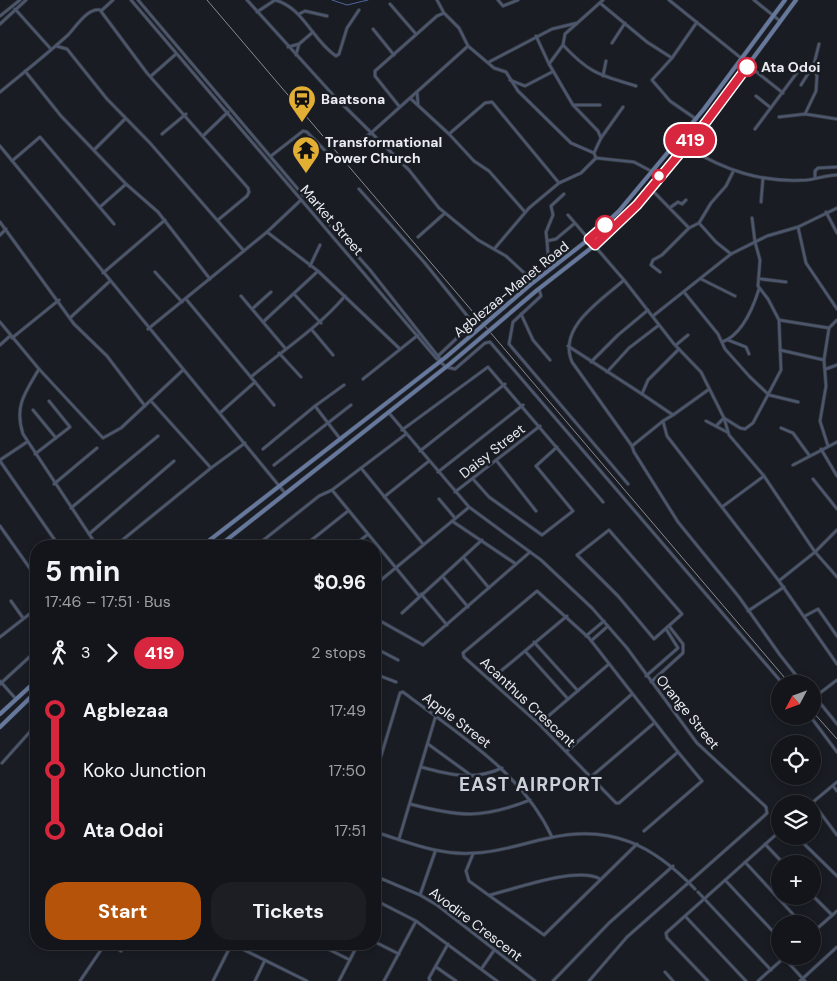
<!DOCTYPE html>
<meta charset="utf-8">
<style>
:root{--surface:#13151a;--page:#1c1e23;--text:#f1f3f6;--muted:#9d9fa2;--line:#323439;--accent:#b45309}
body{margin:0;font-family:"DM Sans",sans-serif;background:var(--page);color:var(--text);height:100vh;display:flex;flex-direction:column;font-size:19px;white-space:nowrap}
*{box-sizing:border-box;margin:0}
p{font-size:16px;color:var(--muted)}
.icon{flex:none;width:28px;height:28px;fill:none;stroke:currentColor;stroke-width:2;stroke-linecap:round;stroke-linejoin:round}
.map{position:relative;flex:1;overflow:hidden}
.sheet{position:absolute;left:30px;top:540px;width:351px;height:410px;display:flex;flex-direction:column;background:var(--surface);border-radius:20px;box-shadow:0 2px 8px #0003,0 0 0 1px var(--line)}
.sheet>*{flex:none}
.badge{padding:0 10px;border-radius:16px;font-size:18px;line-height:32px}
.needle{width:32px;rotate:229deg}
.fabs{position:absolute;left:771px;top:675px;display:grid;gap:10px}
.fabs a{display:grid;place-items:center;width:50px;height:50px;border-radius:50%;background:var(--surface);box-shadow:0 2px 8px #0003,0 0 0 1px var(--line);font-size:25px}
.map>.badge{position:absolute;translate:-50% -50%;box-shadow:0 0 0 2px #fff}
.legs{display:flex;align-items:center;gap:8px;height:55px;padding:0 15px;font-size:16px}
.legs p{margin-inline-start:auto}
.summary{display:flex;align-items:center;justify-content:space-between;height:85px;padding:0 15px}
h1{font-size:28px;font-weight:700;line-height:38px}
.cta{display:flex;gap:10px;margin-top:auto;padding:10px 15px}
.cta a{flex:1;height:58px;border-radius:20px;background:var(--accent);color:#fff;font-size:20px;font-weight:700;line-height:58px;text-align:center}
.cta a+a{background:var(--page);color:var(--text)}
ul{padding:0 15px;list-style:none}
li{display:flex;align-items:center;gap:18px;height:60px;font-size:19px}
li i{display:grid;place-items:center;width:8px;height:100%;margin:0 6px;background:currentColor}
li i::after{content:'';width:12px;height:12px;margin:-6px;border:4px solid;border-radius:50%;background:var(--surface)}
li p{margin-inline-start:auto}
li:first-child i{background:linear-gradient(#0000 50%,currentColor 0)}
li:last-child i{background:linear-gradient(currentColor 50%,#0000 0)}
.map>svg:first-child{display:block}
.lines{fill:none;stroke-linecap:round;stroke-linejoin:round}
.stream{stroke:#4e669a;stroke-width:1}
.minor-casing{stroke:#363940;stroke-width:4}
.secondary-casing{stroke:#363940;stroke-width:5}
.minor{stroke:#4c576d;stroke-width:2.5}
.secondary{stroke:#66789c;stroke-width:4}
.rail{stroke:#898c92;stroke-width:1}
.secondary-bridge-casing{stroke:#363940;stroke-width:5;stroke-linecap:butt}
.secondary-bridge{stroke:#66789c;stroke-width:4}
.line-1-casing{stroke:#fff;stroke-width:11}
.line-1{stroke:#d7263d;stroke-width:8}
.stop-1-dot{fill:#fff;stroke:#d7263d;stroke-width:2.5}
.labels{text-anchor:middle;stroke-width:5;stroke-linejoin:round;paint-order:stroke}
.stop-label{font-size:14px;font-weight:bold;fill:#eaecf2;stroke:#191c23;text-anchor:start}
.poi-label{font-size:14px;font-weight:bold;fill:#eaecf2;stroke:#191c23;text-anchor:start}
.street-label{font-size:14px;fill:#eaecf2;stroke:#191c23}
.district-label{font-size:19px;font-weight:bold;letter-spacing:1px;fill:#cbd0db;stroke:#191c23}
</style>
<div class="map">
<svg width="837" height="981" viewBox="0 0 837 981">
<rect width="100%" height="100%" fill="#191c23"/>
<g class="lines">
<path class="stream" d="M332,0L347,5L368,0"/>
<g class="minor-casing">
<g id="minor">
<path d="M131,0L436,358L446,367L455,369L485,343L490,342L783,684"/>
<path d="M138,0L297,188L370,270L441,360"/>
<path d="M247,0L334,96L409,170L439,208L478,240L506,256L534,282"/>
<path d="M437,0L444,13L459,28L468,46L494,68L506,72L518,91L571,143L594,153L596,158"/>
<path d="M498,0L503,6L518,0"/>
<path d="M669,0L741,58"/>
<path d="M754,0L780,21"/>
<path d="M600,3L647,42L672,58"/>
<path d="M390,4L416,34"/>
<path d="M15,9L50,48"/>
<path d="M101,11L113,0"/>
<path d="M257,12L275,0C304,8 312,40 336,56L339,54L347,28L359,10"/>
<path d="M299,14L305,11L327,16"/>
<path d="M0,16L20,0"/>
<path d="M0,24L26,0"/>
<path d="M373,29L394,55"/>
<path d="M536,36L549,64"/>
<path d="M612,43L625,23"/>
<path d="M563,45C590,74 600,75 636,86"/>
<path d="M56,46L67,49L107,99L150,143L244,251"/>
<path d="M288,47L299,44L313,32"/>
<path d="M296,55L299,44"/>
<path d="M489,62L552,29L577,23"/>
<path d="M749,66L783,93"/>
<path d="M25,71L61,116L126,184L158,212L210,279"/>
<path d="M151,76L176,54"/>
<path d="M603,76L606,61"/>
<path d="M510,80L525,86L552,72"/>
<path d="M801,85L814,64L819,44"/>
<path d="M0,92C23,73 46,55 68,35C76,27 87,8 100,10L147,73L248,188L249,192L247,196L218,220"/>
<path d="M417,92L418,104"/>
<path d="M756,96L771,108"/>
<path d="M410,98L449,134L474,161L489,171L525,212"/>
<path d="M574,105H600"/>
<path d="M399,106L375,76V71L437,16L444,13"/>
<path d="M779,117L805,114L837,119"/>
<path d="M696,119L670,101L652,80L672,58L697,22"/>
<path d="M755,129L799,70L807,67L815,71L817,76L816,91L805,114"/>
<path d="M162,134L186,114"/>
<path d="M449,134L485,103L492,102L559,183"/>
<path d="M204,135L228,112"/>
<path d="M601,138L598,131L573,105L549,64L563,45L565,34L603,0"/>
<path d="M0,146L285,493"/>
<path d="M351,147L371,133L468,46"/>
<path d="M686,147C725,170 760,183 807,180C817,179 826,175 837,175"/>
<path d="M95,149L125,119"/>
<path d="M594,153L601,138L623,107"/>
<path d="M271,156L303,131L307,132L337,163"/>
<path d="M12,161L40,137L114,224"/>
<path d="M815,177V171L818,168L837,167"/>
<path d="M650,188L689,228L699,223L716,242L731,254"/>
<path d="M359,189L424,262L473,323L439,355"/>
<path d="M761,202L763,178"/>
<path d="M100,207L126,184"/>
<path d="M671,207L678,202L682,204L686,200"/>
<path d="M826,212L837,233"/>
<path d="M568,215L624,280L674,344L701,372L724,418L729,435L764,476L815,552L837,577"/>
<path d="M752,218L755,242L760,260L758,286L768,299L779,320L829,328L837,320"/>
<path d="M0,222L74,324L107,356L145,406"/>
<path d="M699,223L711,203L726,186L733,172"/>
<path d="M798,227L806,263L837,309"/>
<path d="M267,232L318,271L400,349"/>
<path d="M0,235L6,229"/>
<path d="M418,237L445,213"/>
<path d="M547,241L546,232L553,215L551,206L564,194"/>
<path d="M495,248L529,208L559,183L581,173L596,158L634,162L651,171"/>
<path d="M558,264L548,254L547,241L556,239L575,223"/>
<path d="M310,266L320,245"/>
<path d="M155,272L182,302"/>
<path d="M660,272L651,265L653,260L662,255L689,228"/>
<path d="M103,273L165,220"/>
<path d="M701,279L735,296"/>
<path d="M761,279L786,282"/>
<path d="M624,280C602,300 557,327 572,362L632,446"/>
<path d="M539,289L541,296L513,322L509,344L628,484"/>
<path d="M684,292L718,334L725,349L750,377L769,395L798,402"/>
<path d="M294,294L321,323"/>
<path d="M241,296L285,348"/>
<path d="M186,299L274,405"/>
<path d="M252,309L271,292"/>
<path d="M521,314L533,340L550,360"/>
<path d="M653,316L731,254L767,236L798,227L837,208"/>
<path d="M71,317L110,281"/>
<path d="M0,322L39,369L103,438L121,428L183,370"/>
<path d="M263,322L317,272"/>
<path d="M148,329L267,232L301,200"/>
<path d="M312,330L333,355"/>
<path d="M12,338L59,300"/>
<path d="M728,340L746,347L749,354"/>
<path d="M722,342C742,335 753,308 759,289"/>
<path d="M0,345L10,336"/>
<path d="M676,345L688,335"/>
<path d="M568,346L642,394"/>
<path d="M679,349L648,380L642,394L673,415L663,421L632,446L634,452L678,522L739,597L780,655L803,684"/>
<path d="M780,350L824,360"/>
<path d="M279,353L301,377"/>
<path d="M591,362L618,335L648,310"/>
<path d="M39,369C25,393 14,406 23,434L97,546"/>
<path d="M826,369L837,365"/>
<path d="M607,372L629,348L659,325"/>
<path d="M251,377C283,350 318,328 345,296"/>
<path d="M363,379L418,335"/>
<path d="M151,401L211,468"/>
<path d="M315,406L341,440"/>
<path d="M33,410L56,438"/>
<path d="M221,412L255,382"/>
<path d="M389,413L469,507L541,560L592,608L627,648L697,743L766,807L767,813L764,816L627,937L589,981"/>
<path d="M673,415L708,390"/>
<path d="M663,421L667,436L779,581L837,664"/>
<path d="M706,421L727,432"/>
<path d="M716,426L724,418L740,428L745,429L753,423L781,370L779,320"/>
<path d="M781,428L793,433L809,455"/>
<path d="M402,430L488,367L603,502"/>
<path d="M828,446L820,421L826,386L824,360L829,328"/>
<path d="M263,449L315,406L344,385"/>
<path d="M821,449L837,476"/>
<path d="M420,451L505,384"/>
<path d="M35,454L70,427L49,401"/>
<path d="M0,460L27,442"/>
<path d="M496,460L536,511"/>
<path d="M0,461L59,546"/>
<path d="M274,465L351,405"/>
<path d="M793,465L837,442"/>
<path d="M361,468L423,544"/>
<path d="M438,472L523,405"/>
<path d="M473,479L489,497L542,535L573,511L536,466L557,447"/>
<path d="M813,479L837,509"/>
<path d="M54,484L97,448"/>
<path d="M332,490L419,596"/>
<path d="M455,492L540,426"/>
<path d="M384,497L429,461"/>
<path d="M439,499L455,518"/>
<path d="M722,507L764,476"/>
<path d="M71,508L158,436"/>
<path d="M452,521L516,564"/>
<path d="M0,526L36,577"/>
<path d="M609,530L682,614L654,639L618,596L577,555Z"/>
<path d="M89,534L174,461"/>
<path d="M115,546L211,468L245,443"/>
<path d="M256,546L319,496L332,490L406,434"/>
<path d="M304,546L348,511"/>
<path d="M353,546L367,535"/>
<path d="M464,558L489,588"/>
<path d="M443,577L468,607"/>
<path d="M780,580L815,552L837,530"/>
<path d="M375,585L468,508"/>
<path d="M421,594L447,625"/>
<path d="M11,601L23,618"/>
<path d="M748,611L784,587"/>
<path d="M402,613L482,540"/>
<path d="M805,616L818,609L837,636"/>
<path d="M375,618L423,645L530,552"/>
<path d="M586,636L604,621"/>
<path d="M0,637L36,609"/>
<path d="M591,641L608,626"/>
<path d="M534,642L578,691"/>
<path d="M375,648L398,660"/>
<path d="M525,651L568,699"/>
<path d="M375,674L396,682"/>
<path d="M646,676L678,648L666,629"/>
<path d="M490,680L567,616"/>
<path d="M0,681L16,699"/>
<path d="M651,682L683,653V644L669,626"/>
<path d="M0,684L36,651"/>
<path d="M812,693L837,724"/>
<path d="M816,696L837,680"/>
<path d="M29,698L36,706"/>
<path d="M810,716L837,752"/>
<path d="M539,724L609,664"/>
<path d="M428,744L472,776"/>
<path d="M567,751L632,694"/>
<path d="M2,763L36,725"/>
<path d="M421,767C450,775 474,781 502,768"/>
<path d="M36,768V772"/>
<path d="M375,776L400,693L403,692C458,734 522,772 552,837"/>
<path d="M592,776L653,724"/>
<path d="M833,786L837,791"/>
<path d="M813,802L837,782"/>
<path d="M813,803L837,835"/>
<path d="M410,804C460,817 482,819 530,800"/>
<path d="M644,831L702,781L678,752L619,803H616L539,724L464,657L463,653L537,591L589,638L678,752"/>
<path d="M375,832C408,842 439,856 475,853C501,852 524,843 549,838C611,824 653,845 695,889"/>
<path d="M796,836L837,876"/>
<path d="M399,839L436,715"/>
<path d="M765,844L784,864"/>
<path d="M473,854L466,871L469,881L544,935L637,844"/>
<path d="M745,862L802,924"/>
<path d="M375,876L420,895L437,905L535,981"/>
<path d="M725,880L780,939"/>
<path d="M698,892L771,970"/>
<path d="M420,895L435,852"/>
<path d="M490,895C515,889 577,866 600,879"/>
<path d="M812,895L832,915"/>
<path d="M375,900L416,921L497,981"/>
<path d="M685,916L746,981"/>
<path d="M812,933L837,911"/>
<path d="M375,942L399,954"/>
<path d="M110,944L121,951"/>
<path d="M232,944L307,981"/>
<path d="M318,944L350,960"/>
<path d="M784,958L805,981"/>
<path d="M436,967L456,981"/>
<path d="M482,968L495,949"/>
<path d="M665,972L673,981"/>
<path d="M80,981L105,944"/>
<path d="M213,981L231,945"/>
<path d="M255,981L265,960"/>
<path d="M339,981L358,944"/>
<path d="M384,981L416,921"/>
<path d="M430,981L429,978L448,944"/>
<path d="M553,981L609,923L673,866"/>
<path d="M708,981L667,938L666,933L780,831"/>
<path d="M758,981L786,956"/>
<path d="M800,981L837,947"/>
</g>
</g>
<g class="secondary-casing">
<g id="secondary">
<path d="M530,285L589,239L619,211L704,109L785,0"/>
<path d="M536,291L595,245L631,212L706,122L796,0"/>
<path d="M202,546L446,357"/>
<path d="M219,546L451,363"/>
<path d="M0,714L36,681"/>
<path d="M0,727L36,692"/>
</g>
</g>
<use href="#minor" class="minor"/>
<use href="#secondary" class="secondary"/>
<g class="rail">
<path d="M207,0L790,684"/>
<path d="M812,711L837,739"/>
</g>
<g class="secondary-bridge-casing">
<g id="secondary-bridge">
<path d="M446,357L530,285"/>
<path d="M451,363L536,291"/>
</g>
</g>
<use href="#secondary-bridge" class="secondary-bridge"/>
</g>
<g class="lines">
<g class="line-1-casing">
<path id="line-1" d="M605,225L589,239L595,245L637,205L706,122L747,67"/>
</g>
<use href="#line-1" class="line-1"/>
</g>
<defs>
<g id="station-pin" transform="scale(1.4375)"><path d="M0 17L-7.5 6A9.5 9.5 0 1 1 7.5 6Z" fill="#e2af34" stroke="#191c23"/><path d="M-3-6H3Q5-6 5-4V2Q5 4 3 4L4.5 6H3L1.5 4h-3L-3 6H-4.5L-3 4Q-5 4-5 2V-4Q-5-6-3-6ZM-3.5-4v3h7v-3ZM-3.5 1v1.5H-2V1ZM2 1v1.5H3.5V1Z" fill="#111"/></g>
<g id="temple-pin" transform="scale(1.4375)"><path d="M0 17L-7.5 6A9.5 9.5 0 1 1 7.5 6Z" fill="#e2af34" stroke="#191c23"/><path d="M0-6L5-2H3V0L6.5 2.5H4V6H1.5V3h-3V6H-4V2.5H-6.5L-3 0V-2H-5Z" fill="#111"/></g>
</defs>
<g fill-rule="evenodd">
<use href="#station-pin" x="302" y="99"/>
<use href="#temple-pin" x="306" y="150"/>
</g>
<g class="stop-1-dot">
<circle cx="747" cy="67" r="9"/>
<circle cx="659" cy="176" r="6"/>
<circle cx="605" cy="225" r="9"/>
</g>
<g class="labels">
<g class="stop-label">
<text x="761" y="72">Ata Odoi</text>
</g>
<g class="poi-label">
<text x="321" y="104">Baatsona</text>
<text x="325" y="147">Transformational<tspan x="325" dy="16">Power Church</tspan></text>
</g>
<g class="street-label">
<text transform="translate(332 220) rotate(49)" y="5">Market Street</text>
<text transform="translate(511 289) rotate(-39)" y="5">Agblezaa-Manet Road</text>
<text transform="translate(492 451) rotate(-38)" y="5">Daisy Street</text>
<text transform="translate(528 702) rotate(43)" y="5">Acanthus Crescent</text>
<text transform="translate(688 712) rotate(51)" y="5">Orange Street</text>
<text transform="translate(457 720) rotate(37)" y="5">Apple Street</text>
<text transform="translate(476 924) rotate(37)" y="5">Avodire Crescent</text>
</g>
<g class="district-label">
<text x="531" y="791">EAST AIRPORT</text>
</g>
</g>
</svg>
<div class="fabs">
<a><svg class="needle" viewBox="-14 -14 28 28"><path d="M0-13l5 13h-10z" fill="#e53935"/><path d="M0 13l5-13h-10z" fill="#9d9fa2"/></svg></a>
<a><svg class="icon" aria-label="locate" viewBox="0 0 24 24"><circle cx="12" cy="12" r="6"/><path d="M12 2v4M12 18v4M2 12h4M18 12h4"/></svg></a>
<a><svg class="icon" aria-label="layers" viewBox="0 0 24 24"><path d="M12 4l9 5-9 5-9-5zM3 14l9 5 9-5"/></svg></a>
<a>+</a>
<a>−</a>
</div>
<b class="badge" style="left:690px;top:140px;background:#d7263d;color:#fff">419</b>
<section class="sheet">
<div class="summary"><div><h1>5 min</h1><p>17:46 – 17:51 · Bus</p></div><b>$0.96</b></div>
<div class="legs"><svg class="icon" aria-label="walk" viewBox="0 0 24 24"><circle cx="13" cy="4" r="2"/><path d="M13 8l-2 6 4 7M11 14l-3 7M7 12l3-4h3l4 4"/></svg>3<svg class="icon" aria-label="forward" viewBox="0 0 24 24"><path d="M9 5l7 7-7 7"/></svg><b class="badge" style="background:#d7263d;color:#fff">419</b><p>2 stops</p></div>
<ul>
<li><i style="color:#d7263d"></i><b>Agblezaa</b><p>17:49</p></li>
<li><i style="color:#d7263d"></i><span>Koko Junction</span><p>17:50</p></li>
<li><i style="color:#d7263d"></i><b>Ata Odoi</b><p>17:51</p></li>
</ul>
<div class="cta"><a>Start</a><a>Tickets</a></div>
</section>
</div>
